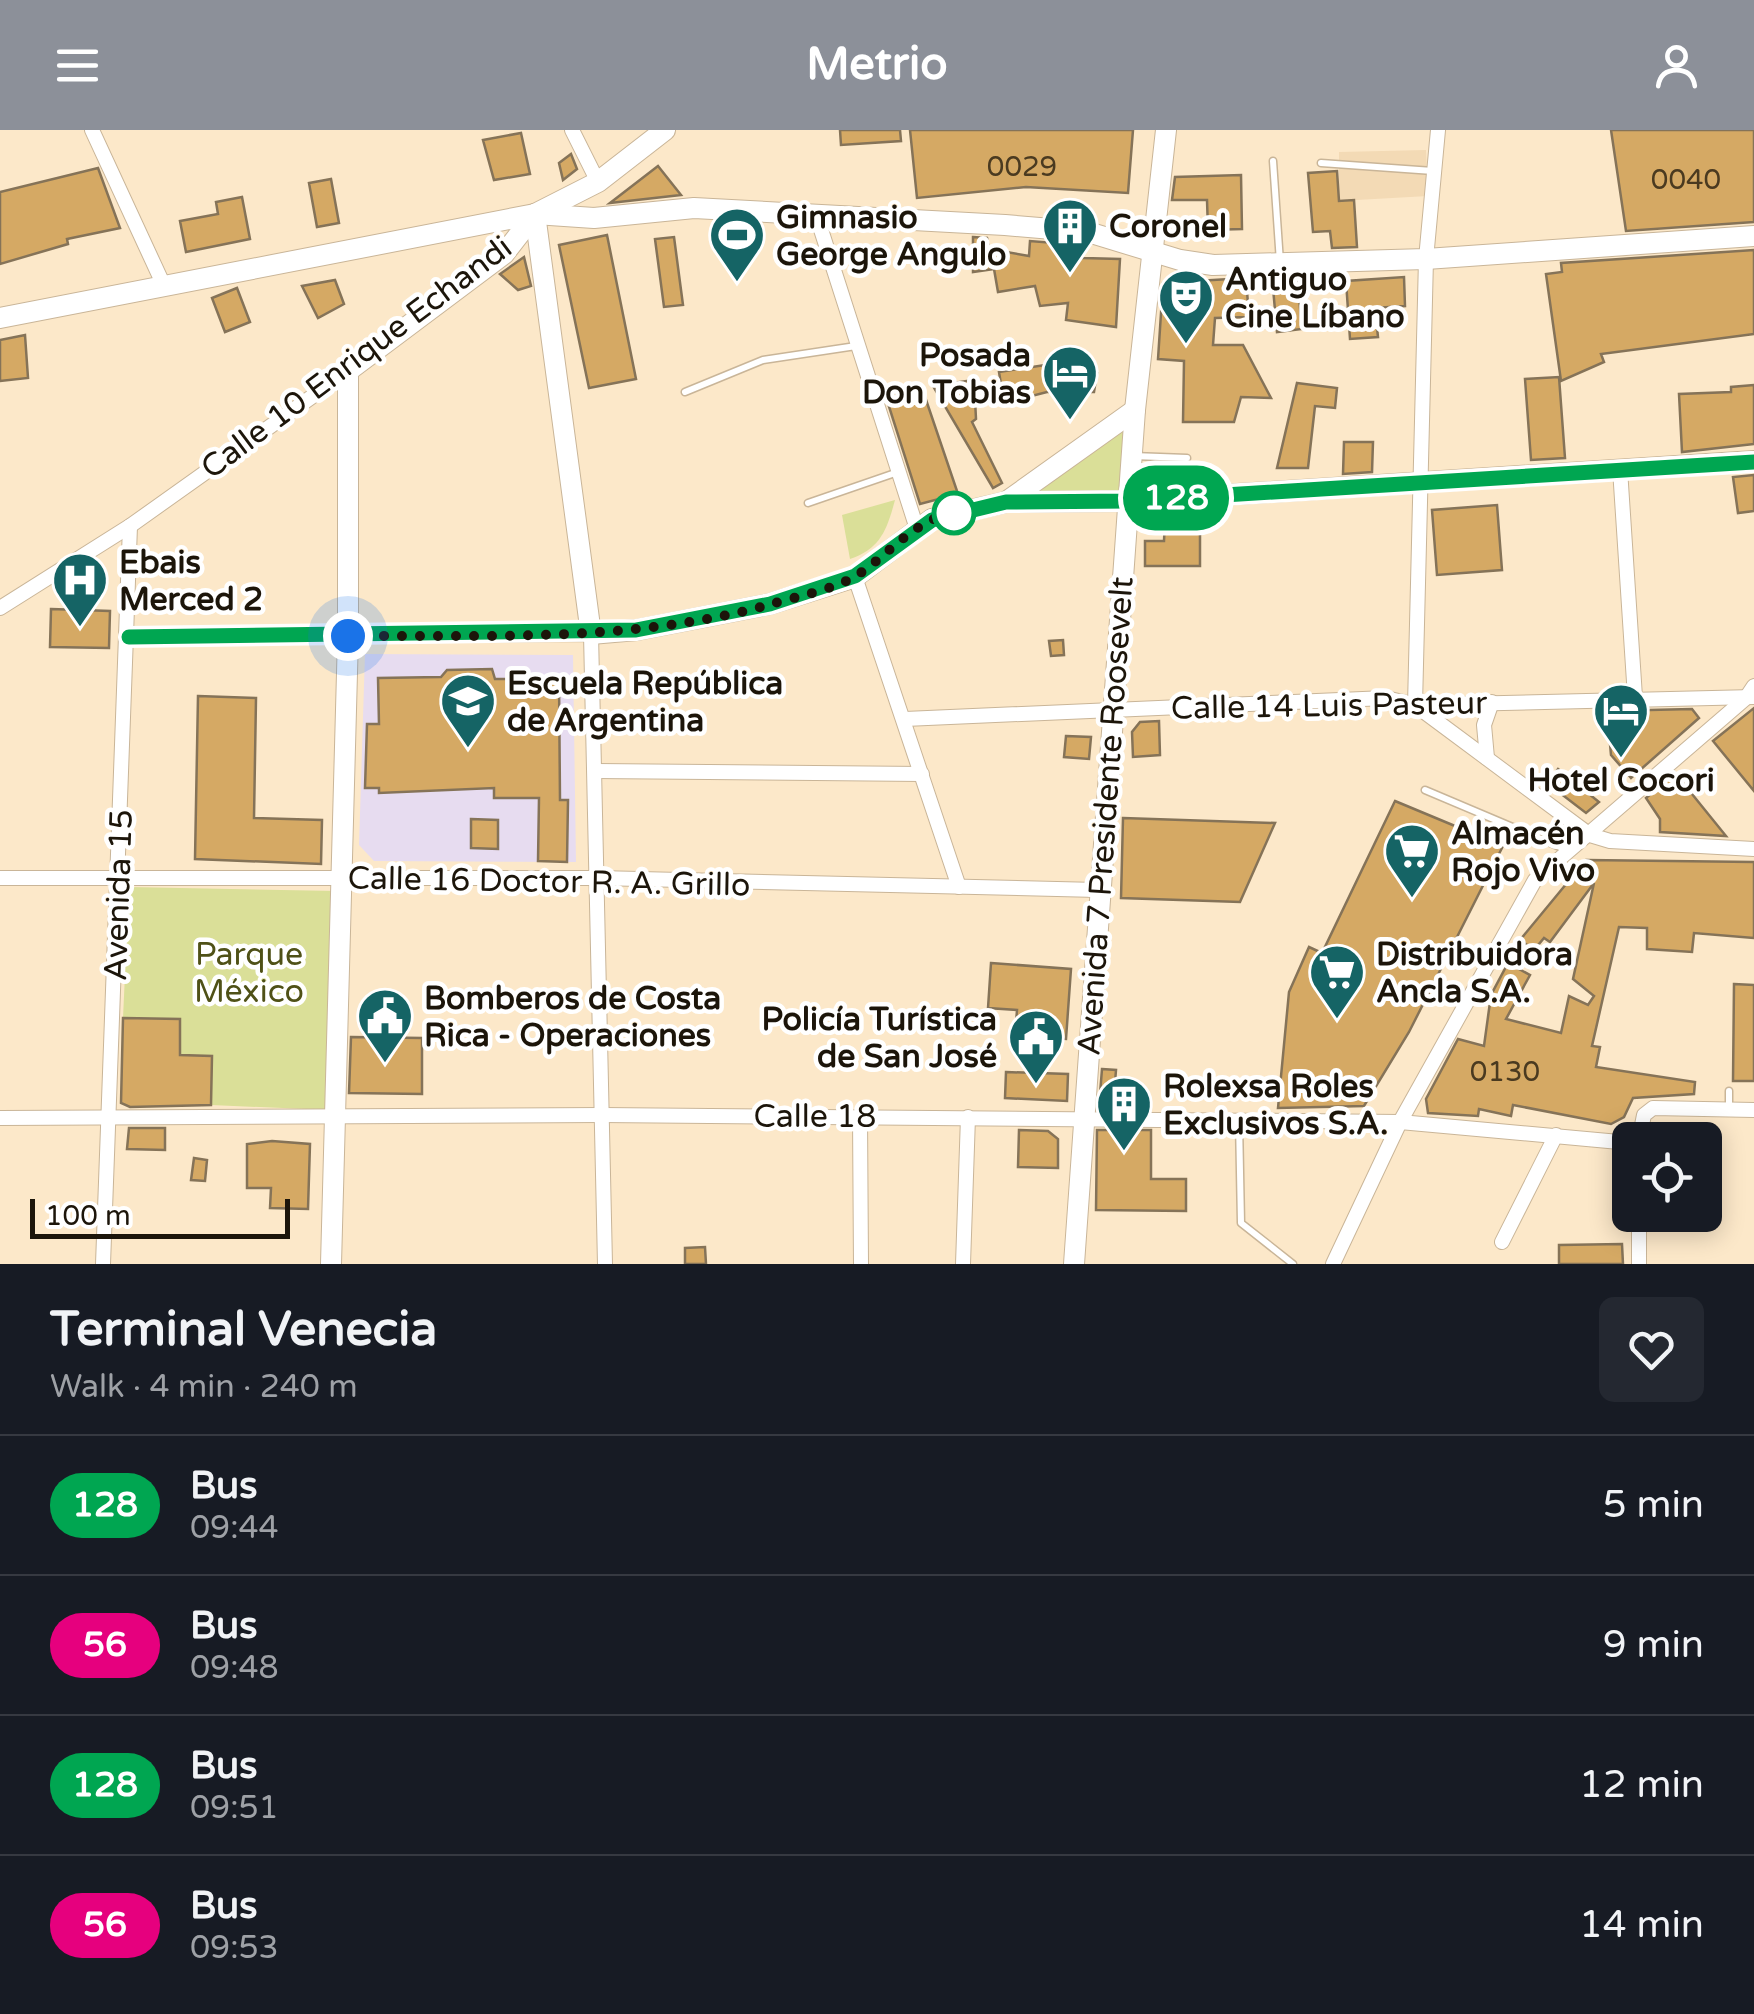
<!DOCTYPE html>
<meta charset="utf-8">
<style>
:root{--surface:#171b24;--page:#242831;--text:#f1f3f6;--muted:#9ea1a6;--line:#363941;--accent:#8c9099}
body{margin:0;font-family:"Varela Round",sans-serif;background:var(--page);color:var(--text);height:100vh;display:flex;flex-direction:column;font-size:38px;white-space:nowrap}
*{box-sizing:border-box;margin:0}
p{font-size:32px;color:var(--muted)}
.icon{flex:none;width:55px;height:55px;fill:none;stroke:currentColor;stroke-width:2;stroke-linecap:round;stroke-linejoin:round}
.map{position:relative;height:1134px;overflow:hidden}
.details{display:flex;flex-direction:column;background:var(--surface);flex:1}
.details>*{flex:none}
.badge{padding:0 20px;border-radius:32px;font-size:35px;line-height:65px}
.controls{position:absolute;left:1612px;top:992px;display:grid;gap:20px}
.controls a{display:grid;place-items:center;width:110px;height:110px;border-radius:15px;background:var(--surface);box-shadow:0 5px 25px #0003;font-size:50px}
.scale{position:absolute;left:30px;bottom:25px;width:260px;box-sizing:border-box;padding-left:10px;border:5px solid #1c150a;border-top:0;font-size:28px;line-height:35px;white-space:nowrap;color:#1c150a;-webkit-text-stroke:8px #fff;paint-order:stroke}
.you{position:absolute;width:50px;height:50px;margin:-25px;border:8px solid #fff;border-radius:50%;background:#1a73e8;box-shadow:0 0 0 15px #1a73e833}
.map>.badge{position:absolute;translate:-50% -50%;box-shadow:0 0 0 5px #fff}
.round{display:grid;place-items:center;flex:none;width:105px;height:105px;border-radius:15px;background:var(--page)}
.overview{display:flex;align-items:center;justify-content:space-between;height:170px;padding:0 50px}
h1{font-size:48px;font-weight:700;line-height:75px}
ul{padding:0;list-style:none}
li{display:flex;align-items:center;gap:30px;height:140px;padding:0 50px;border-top:2px solid var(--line)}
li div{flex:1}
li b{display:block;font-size:38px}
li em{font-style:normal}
li .badge{min-width:110px;font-weight:700;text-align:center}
header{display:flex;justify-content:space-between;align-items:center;height:130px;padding:0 50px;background:var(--accent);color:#fff;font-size:45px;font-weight:700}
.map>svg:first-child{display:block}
.built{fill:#f3dab5}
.education{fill:#e7dcf0}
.green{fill:#dadf98}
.building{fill:#d5a964;stroke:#857358;stroke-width:2.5}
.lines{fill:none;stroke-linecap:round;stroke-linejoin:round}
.lane-casing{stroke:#c9b598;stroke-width:9}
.street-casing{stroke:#c9b598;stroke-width:16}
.secondary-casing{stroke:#c9b598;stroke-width:22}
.lane{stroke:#fff;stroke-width:6}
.street{stroke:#fff;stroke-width:14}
.secondary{stroke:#fff;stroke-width:20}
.line-casing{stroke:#fff;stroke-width:22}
.line{stroke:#00a651;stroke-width:15}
.walk{stroke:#1c150a;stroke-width:10;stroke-dasharray:0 18}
.stop-dot{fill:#fff;stroke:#00a651;stroke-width:5}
.labels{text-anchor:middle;stroke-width:9;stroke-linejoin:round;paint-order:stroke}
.number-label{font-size:28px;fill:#4a3a20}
.poi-label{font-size:32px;font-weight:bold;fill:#1c150a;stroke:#fff;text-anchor:start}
.street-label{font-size:32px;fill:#1c150a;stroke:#fff}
.park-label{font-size:32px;fill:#4f5117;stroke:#fff}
</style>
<header><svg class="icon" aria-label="menu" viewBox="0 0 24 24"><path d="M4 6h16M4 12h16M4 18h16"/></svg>Metrio<svg class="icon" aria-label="person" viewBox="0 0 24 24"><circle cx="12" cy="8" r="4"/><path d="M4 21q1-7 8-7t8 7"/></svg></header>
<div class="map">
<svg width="1754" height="1134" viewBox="0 0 1754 1134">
<rect width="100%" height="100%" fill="#fce8c9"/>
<path class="built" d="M1426,20L1428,66L1339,71V22Z"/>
<path class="education" d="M365,524L573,525L576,732L374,731L359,715Z"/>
<g class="green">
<path d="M1135,280L1129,371L1006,372Z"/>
<path d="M895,370C887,400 880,419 850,429L842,385Z"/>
<path d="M129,757L337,761L329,980L211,975L212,926L180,925V889L123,888Z"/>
</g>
<g class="building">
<path d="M840,0H900L901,11L841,15Z"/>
<path d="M910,0H1133L1128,63L1026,57L917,68Z"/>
<path d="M1611,0H1754V92L1626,101Z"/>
<path d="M521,3L530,44L494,50L483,10Z"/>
<path d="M571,24L577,39L563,50L559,33Z"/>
<path d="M658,36L681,65L610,73Z"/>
<path d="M98,38L120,98L67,109L68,114L0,134V62Z"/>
<path d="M1337,41L1339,71L1354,70L1357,117L1332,118L1330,101L1313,102L1308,43Z"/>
<path d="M1241,45L1242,99L1208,100L1207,70H1172L1175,47Z"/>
<path d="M331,49L339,93L317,97L309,53Z"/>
<path d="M242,67L250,109L186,122L180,91L218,84L216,72Z"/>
<path d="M607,105L636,249L589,258L559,115Z"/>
<path d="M674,107L683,175L664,177L655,109Z"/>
<path d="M973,107L987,108L989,119L1029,126L1030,111L1080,115L1083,128L1120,129L1116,197L1066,190L1068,173L1040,176L1035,156L998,162L994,139L973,142Z"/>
<path d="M1754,120V204L1601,224L1604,232L1561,251L1546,144L1562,142L1561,133Z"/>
<path d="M524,127L531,156L518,160L500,144Z"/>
<path d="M1297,146L1302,199L1277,202L1272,147Z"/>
<path d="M1404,147L1405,176L1375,178L1378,207L1350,209L1346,151Z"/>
<path d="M1246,148L1249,187L1215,188L1213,215H1243L1271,268L1241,267L1234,292H1183L1184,231L1158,229L1163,153Z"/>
<path d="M335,150L344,174L318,188L302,156Z"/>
<path d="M237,158L250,192L225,202L212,168Z"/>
<path d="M25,205L28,248L0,251V210Z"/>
<path d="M1045,235L1097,243L1094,262H1047L1004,273L999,242Z"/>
<path d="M1559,247L1565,328L1531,330L1525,249Z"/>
<path d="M974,250L976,289L972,292L1002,353L993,358L933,256Z"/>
<path d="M1297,253L1337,258L1335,278L1315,276L1308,338H1277Z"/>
<path d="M1754,255V314L1682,322L1679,264L1731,262V257Z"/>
<path d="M922,258L958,364L920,374L885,264Z"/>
<path d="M1344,312H1373L1372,342L1343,344Z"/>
<path d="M1754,345V381L1738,383L1733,347Z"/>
<path d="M1497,375L1502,440L1437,445L1432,380Z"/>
<path d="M1165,390H1200V436H1145V411H1164Z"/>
<path d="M51,479L110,481L109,518L50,517Z"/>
<path d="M1063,510L1064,525L1051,526L1049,511Z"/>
<path d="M492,539L495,549H559L560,670H568L567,732L538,731L539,668H494V658L379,663V658H365L367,594H379L378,548L441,547L447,540Z"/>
<path d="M198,566L256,568L254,688L322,690L321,734L195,729Z"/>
<path d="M1754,578V661L1713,611Z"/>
<path d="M1692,579L1699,588L1631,648L1611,625L1607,581Z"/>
<path d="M1159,591L1160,625L1133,627L1132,602L1140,592Z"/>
<path d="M1066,606L1091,607L1089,629L1064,627Z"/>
<path d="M1558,639L1599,672L1586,683L1547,653Z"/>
<path d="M1675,643L1726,706L1660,702V689L1646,668Z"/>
<path d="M1395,671L1503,716L1409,902L1364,976L1278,978L1289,862L1309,817L1322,823Z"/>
<path d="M1123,688L1275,693L1240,772L1121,768Z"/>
<path d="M471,689L498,690V719L471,718Z"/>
<path d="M1586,730L1754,732V808L1694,803L1692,822L1647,819V798L1619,797L1592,916L1600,917L1596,937L1695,952L1694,964L1633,968L1624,987L1611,994L1513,975L1511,986L1479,979L1478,986L1428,983L1426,969L1458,909L1484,916L1491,865L1508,833L1530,845L1506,889L1561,903L1569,866L1588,875L1594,866L1573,849L1594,753L1550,812L1544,808L1534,820L1520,810Z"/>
<path d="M991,833L1071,839L1066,909L1015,906L1017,880L988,878Z"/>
<path d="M1734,854L1754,855V951H1733Z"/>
<path d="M123,888L180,889V925L212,926L211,975L130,977L121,973Z"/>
<path d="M351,907L422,908V964L349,963Z"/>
<path d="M1102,939L1116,940L1114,965L1100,964Z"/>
<path d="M1006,942L1068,944L1067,971L1005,968Z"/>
<path d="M129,998H165V1020L127,1019Z"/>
<path d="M1019,1000L1048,1001L1058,1009V1038L1018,1037Z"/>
<path d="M1097,1000H1151V1049H1186V1081L1096,1080Z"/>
<path d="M272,1011L310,1014L308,1079L270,1078L271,1058H247V1014Z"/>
<path d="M194,1028L207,1030L205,1051L191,1050Z"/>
<path d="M1622,1114L1623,1134H1559V1115Z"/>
<path d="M705,1117L706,1134H685V1118Z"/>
</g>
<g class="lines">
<g class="lane-casing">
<g id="lane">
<path d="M1273,31L1280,132"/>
<path d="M1321,33L1433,41"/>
<path d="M685,262L763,230L856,216"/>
<path d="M1133,326L1187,328"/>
<path d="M808,373L898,342"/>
<path d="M1425,660L1567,720"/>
<path d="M1729,961V979"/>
<path d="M1239,991L1241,1093L1293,1134"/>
</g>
</g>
<g class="street-casing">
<g id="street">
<path d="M92,0L165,158"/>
<path d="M572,0L598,52"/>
<path d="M1438,0L1426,129L1415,575L1590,705L1610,711L1754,719"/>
<path d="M816,84L917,399"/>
<path d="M1620,339L1635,567"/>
<path d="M855,447L959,757"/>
<path d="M0,478L130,396L348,241"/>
<path d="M129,507L591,504L605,1134"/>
<path d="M905,589L1386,568L1415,575L1754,567"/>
<path d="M1487,628L1484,595L1492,572"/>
<path d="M596,641L922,644"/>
<path d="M0,748H598L1098,760"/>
<path d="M860,986L861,1134"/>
<path d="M0,988L602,985L1400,992L1630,1013"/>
<path d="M1639,1010L1644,985L1653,978L1754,980"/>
<path d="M1639,1085V1134"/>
<path d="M1502,1112L1556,1005"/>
<path d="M103,1134L130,396"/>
<path d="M963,1134L968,987"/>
<path d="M1333,1134L1400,992L1535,750L1746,568L1754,556"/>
</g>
</g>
<g class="secondary-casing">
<g id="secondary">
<path d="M535,84L591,504L637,500L770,474L855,447L932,389L1006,372L1129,371L1754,331"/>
<path d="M535,84L594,88L694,78L1005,95L1088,102L1180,130L1213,135L1426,129L1754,106"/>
<path d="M0,188L535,84L598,52L665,0"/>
<path d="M1006,372L1135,280"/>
<path d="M331,1134L348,506V241L504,124L535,84"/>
<path d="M1074,1134L1135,280L1166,0"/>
</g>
</g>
<use href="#lane" class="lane"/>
<use href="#street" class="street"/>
<use href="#secondary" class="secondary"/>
</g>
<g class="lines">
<g class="line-casing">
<path id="line" d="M129,507L636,500L770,474L855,446L932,390L1006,372L1129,371L1754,332"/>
</g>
<use href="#line" class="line"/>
<path class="walk" d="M348,506C490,505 634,513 772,474C799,466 836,459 859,444C889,424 916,389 954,383"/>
</g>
<defs>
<g id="building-pin" transform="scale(2.875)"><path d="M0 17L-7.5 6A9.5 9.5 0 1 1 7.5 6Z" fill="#156465" stroke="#fff"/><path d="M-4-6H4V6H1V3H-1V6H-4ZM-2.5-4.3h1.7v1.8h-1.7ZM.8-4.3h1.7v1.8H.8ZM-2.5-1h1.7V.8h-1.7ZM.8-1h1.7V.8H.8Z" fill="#fff"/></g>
<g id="stadium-pin" transform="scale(2.875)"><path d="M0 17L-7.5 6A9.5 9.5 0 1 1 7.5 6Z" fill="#156465" stroke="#fff"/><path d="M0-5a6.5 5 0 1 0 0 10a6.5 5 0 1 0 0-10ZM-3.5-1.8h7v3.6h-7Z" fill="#fff"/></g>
<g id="theatre-pin" transform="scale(2.875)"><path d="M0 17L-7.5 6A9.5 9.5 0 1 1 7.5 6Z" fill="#156465" stroke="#fff"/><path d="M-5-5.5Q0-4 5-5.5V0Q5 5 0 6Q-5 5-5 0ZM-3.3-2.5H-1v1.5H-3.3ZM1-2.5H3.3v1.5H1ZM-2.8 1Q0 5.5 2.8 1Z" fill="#fff"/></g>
<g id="hotel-pin" transform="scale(2.875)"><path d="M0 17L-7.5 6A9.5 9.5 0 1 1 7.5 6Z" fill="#156465" stroke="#fff"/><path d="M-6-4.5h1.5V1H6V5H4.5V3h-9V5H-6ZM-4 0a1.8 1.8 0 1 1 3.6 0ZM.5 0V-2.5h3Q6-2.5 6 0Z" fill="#fff"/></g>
<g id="hospital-pin" transform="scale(2.875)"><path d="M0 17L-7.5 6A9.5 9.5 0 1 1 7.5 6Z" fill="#156465" stroke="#fff"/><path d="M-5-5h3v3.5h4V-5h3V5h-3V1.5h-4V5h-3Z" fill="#fff"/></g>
<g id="school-pin" transform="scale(2.875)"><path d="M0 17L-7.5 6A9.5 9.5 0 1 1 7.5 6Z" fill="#156465" stroke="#fff"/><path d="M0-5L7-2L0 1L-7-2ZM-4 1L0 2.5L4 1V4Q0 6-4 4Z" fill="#fff"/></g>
<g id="supermarket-pin" transform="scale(2.875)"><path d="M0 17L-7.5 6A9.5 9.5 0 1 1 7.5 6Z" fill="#156465" stroke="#fff"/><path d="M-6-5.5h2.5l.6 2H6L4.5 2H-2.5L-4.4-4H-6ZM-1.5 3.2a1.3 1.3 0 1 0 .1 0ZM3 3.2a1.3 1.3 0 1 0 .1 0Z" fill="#fff"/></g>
<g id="civic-pin" transform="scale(2.875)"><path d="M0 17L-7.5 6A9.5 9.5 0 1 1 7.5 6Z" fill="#156465" stroke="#fff"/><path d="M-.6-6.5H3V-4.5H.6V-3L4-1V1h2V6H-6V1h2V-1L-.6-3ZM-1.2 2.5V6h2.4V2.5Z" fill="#fff"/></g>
</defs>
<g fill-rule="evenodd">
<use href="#building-pin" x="1070" y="96"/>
<use href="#stadium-pin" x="737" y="105"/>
<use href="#theatre-pin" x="1186" y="167"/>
<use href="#hotel-pin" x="1070" y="243"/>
<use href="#hospital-pin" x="80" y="450"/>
<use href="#school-pin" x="468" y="571"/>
<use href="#hotel-pin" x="1621" y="581"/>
<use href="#supermarket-pin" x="1412" y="721"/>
<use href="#supermarket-pin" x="1337" y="842"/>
<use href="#civic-pin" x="385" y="886"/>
<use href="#civic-pin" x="1036" y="907"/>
<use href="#building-pin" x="1124" y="974"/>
</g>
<circle class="stop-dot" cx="954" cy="383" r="20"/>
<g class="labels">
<g class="number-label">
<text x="1022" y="46">0029</text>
<text x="1686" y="59">0040</text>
<text x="1505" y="951">0130</text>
</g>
<g class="poi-label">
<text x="776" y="98">Gimnasio<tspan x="776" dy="37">George Angulo</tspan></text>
<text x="1109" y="107">Coronel</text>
<text x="1225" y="160">Antiguo<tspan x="1225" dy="37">Cine Líbano</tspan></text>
<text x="1031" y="236" text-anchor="end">Posada<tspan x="1031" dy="37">Don Tobias</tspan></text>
<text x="119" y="443">Ebais<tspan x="119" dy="37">Merced 2</tspan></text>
<text x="507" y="564">Escuela República<tspan x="507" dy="37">de Argentina</tspan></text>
<text x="1621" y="661" text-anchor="middle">Hotel Cocori</text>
<text x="1451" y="714">Almacén<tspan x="1451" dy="37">Rojo Vivo</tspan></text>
<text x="1376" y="835">Distribuidora<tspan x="1376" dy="37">Ancla S.A.</tspan></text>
<text x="424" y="879">Bomberos de Costa<tspan x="424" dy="37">Rica - Operaciones</tspan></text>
<text x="997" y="900" text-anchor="end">Policía Turística<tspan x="997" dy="37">de San José</tspan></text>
<text x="1163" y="967">Rolexsa Roles<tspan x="1163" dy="37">Exclusivos S.A.</tspan></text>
</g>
<g class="street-label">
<text transform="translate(356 227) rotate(-37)" y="11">Calle 10 Enrique Echandi</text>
<text transform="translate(1329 575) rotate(-1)" y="11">Calle 14 Luis Pasteur</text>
<text transform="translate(1105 686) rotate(-86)" y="11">Avenida 7 Presidente Roosevelt</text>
<text transform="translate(549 751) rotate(1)" y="11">Calle 16 Doctor R. A. Grillo</text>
<text transform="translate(118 765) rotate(-88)" y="11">Avenida 15</text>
<text x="815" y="997">Calle 18</text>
</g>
<g class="park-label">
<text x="249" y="835">Parque<tspan x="249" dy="37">México</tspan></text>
</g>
</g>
</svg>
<div class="controls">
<a><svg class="icon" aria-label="locate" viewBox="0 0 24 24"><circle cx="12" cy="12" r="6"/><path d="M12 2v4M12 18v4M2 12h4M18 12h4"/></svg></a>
</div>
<div class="scale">100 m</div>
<div class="you" style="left:348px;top:506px"></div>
<b class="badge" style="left:1176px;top:368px;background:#00a651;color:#fff">128</b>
</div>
<section class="details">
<div class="overview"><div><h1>Terminal Venecia</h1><p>Walk · 4 min · 240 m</p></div><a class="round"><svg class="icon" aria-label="heart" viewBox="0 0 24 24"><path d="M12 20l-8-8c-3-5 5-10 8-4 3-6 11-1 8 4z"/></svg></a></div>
<ul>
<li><span class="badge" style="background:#00a651;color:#fff">128</span><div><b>Bus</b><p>09:44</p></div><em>5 min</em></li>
<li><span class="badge" style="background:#e6007e;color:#fff">56</span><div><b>Bus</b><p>09:48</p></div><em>9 min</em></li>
<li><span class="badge" style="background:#00a651;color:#fff">128</span><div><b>Bus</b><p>09:51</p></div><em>12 min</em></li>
<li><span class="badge" style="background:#e6007e;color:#fff">56</span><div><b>Bus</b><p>09:53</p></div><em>14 min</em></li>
</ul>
</section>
